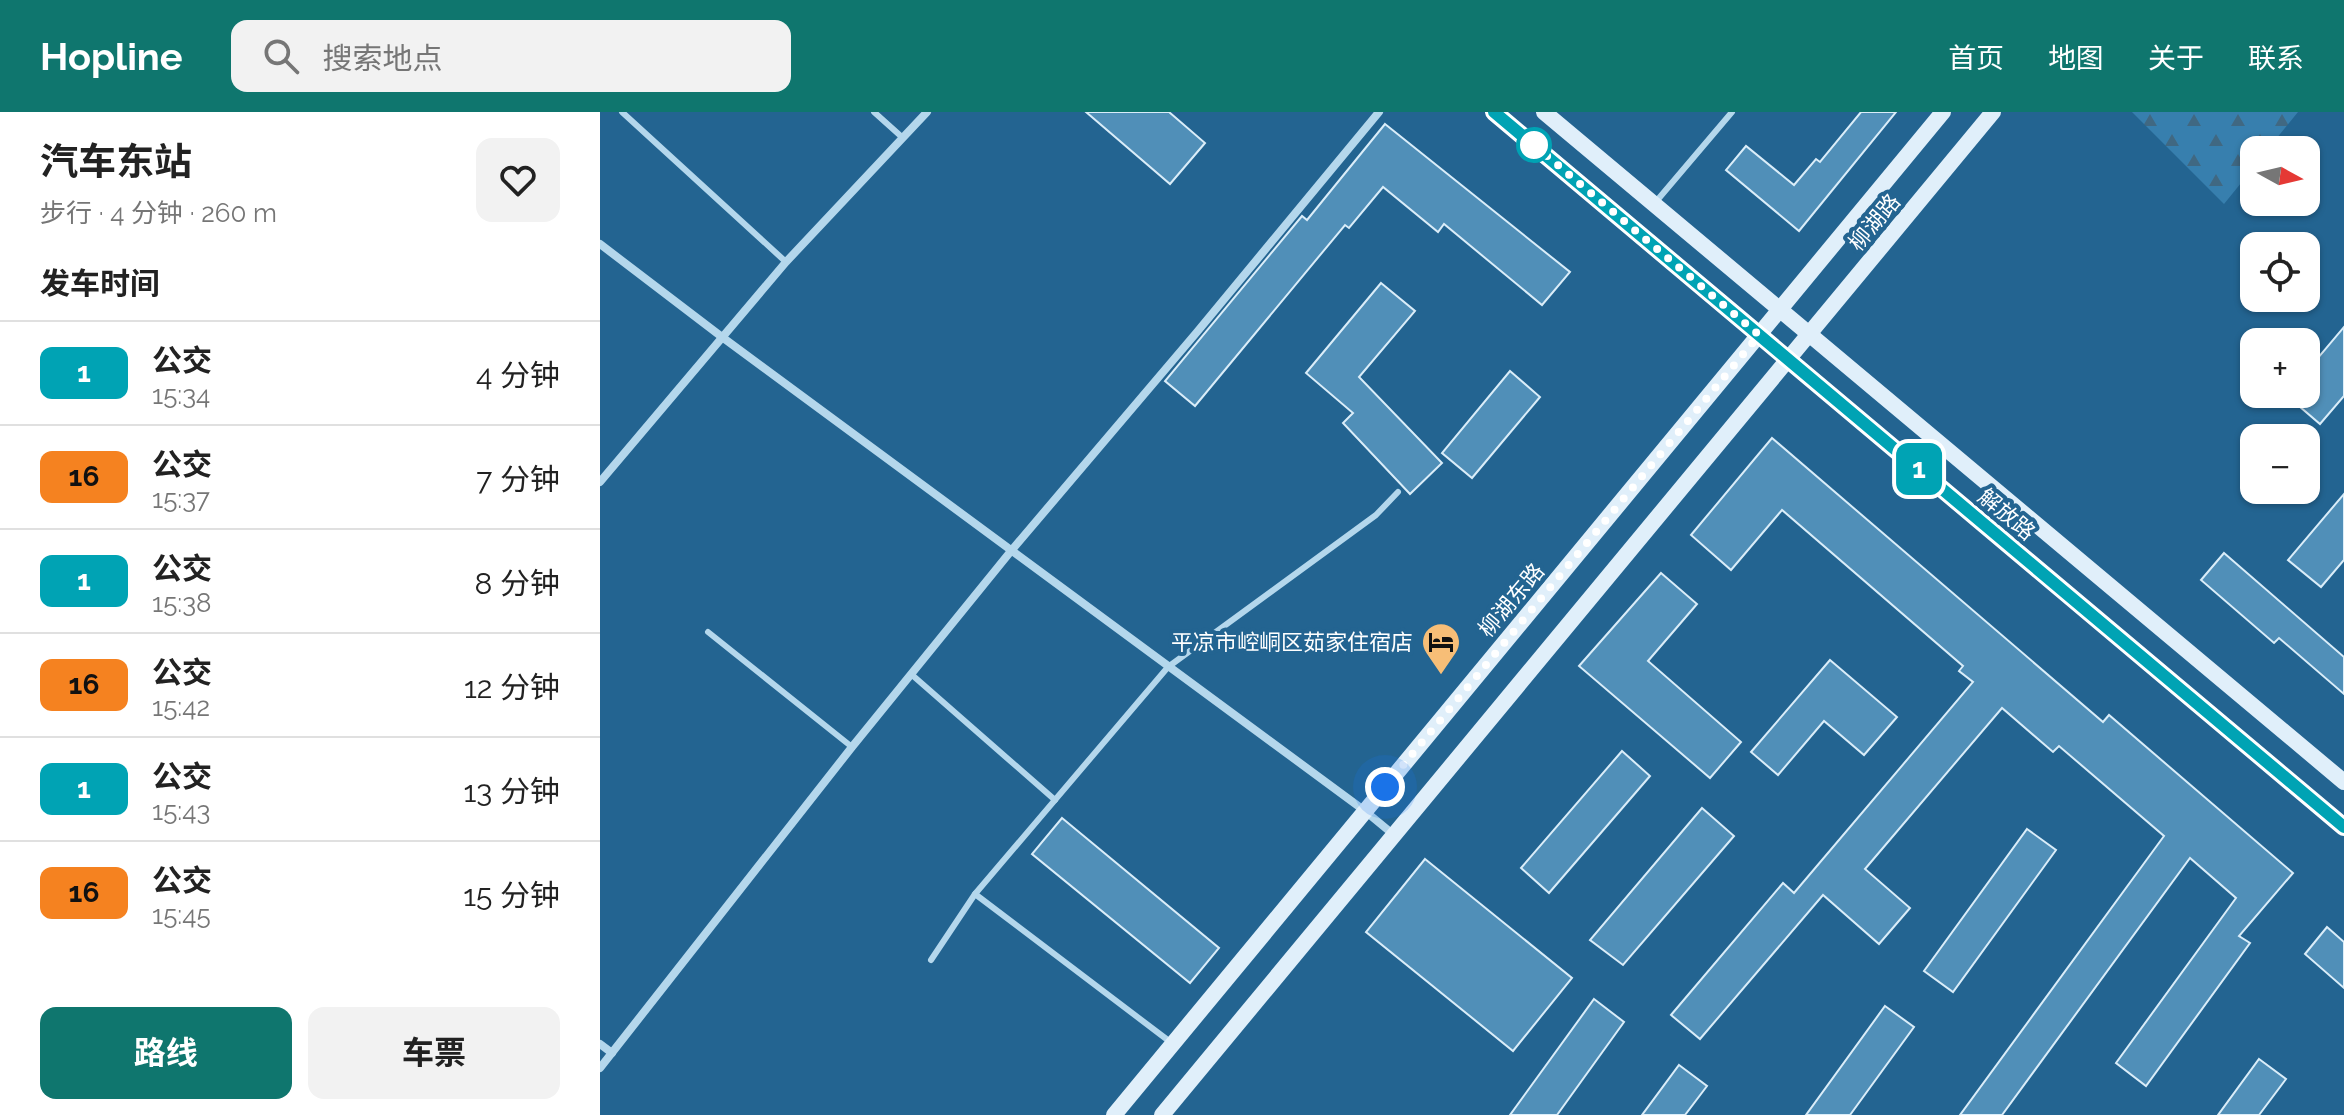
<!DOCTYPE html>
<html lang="zh">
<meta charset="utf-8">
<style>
:root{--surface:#fff;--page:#f2f2f2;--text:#222;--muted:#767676;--line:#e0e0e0;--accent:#0f766e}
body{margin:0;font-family:Raleway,"Noto Sans SC",sans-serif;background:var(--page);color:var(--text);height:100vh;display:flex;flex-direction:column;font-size:30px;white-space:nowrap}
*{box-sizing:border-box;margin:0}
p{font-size:26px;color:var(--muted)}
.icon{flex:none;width:44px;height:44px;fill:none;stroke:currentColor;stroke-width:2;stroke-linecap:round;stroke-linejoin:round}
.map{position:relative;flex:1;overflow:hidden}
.sheet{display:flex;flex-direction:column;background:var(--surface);width:600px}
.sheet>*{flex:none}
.badge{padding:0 16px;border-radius:12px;font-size:28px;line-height:52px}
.needle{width:52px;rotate:98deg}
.buttons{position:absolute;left:1640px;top:24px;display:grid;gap:16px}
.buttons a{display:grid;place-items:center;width:80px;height:80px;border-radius:16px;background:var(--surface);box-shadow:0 2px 6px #0004;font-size:40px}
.you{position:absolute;width:40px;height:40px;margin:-20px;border:6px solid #fff;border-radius:50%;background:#1a73e8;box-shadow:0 0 0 12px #1a73e833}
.map>.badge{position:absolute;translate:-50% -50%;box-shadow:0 0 0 4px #fff}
h2{padding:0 40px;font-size:30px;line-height:72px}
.round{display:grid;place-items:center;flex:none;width:84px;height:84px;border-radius:16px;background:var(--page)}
.head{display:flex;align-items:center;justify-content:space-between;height:136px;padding:0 40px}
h1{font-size:38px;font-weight:700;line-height:60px}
.action{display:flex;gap:16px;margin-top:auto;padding:16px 40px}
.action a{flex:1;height:92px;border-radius:16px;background:var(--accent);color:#fff;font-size:32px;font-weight:700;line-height:92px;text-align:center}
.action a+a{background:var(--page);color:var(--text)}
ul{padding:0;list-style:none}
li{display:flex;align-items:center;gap:24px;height:104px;padding:0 40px;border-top:2px solid var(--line)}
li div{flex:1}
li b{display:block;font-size:30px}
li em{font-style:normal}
li .badge{min-width:88px;font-weight:700;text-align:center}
header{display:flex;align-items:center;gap:48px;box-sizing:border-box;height:112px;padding:0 40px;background:var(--accent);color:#fff}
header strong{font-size:38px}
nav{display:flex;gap:44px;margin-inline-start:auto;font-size:28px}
.search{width:560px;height:72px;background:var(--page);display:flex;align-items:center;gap:20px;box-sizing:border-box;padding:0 28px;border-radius:16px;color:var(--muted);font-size:30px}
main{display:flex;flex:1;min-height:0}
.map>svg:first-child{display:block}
.forest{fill:url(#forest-firs)}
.building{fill:#508fb8;stroke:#daedf9;stroke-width:2}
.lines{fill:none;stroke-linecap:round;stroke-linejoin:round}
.lane{stroke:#b4d7ec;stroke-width:6}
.street{stroke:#b4d7ec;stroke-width:8}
.secondary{stroke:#e0effa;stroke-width:16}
.line-casing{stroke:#fff;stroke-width:18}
.line{stroke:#00a3b4;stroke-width:12}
.walk{stroke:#fff;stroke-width:8;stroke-dasharray:0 14.4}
.stop-dot{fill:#fff;stroke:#00a3b4;stroke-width:4}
.labels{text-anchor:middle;stroke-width:8;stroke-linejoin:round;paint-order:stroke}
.street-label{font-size:22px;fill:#fff;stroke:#236491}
.poi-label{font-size:22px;fill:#fff;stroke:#236491;text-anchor:end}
</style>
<header>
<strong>Hopline</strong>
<div class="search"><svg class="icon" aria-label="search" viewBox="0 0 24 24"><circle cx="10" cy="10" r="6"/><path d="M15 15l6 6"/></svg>搜索地点</div>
<nav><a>首页</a><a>地图</a><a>关于</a><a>联系</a></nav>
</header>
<main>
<section class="sheet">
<div class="head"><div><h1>汽车东站</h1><p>步行 · 4 分钟 · 260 m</p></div><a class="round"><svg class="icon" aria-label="heart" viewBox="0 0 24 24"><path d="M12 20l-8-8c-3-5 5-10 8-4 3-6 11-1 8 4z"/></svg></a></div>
<h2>发车时间</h2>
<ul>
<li><span class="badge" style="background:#00a3b4;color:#fff">1</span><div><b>公交</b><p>15:34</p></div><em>4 分钟</em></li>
<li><span class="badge" style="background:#f58220;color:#111">16</span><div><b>公交</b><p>15:37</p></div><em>7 分钟</em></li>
<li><span class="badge" style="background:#00a3b4;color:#fff">1</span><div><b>公交</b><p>15:38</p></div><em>8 分钟</em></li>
<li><span class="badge" style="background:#f58220;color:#111">16</span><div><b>公交</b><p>15:42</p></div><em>12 分钟</em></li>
<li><span class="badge" style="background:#00a3b4;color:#fff">1</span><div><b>公交</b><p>15:43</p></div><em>13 分钟</em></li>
<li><span class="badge" style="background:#f58220;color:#111">16</span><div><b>公交</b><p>15:45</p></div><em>15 分钟</em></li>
</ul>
<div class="action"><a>路线</a><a>车票</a></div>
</section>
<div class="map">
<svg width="1744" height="1003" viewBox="0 0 1744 1003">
<defs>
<pattern id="forest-firs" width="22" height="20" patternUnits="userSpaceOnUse" patternTransform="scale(2)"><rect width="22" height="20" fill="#377fae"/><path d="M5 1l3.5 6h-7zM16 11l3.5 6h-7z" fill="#406882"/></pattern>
</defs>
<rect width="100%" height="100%" fill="#236491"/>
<path class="forest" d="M1532,0H1698L1667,38H1654V55L1624,92Z"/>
<g class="building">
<path d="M486,0H569L605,31L570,72Z"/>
<path d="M1261,0H1296L1199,119L1126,58L1146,34L1194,73L1216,47L1220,50Z"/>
<path d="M785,12L970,160L942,193L844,112L838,120L783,75L749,116L745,113L595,294L565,269L702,104L707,108Z"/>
<path d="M781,171L815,199L759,265L842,351L810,382L743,311L753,301L706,261Z"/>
<path d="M1744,215V284L1720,312L1685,282H1706V260Z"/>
<path d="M910,259L940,285L872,366L842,341Z"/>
<path d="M1172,326L1503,610L1509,603L1693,761L1639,824L1650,831L1546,974L1516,951L1636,786L1590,746L1402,1003H1360L1564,724L1459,634L1453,640L1402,596L1265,757L1310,796L1279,832L1223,783L1100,927L1071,903L1183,771L1194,781L1373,570L1359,559L1363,554L1182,398L1131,458L1091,423Z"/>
<path d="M1744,382V448L1721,475L1688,448Z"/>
<path d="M1624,441L1744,545V582L1679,526L1674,531L1601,468Z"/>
<path d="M1061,461L1097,492L1048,549L1141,630L1110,666L979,554Z"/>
<path d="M1230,548L1297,605L1264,643L1224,609L1178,663L1151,640Z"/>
<path d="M1022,639L1050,664L949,781L921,756Z"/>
<path d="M1102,696L1134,724L1023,853L990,828Z"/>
<path d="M462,706L619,836L590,871L432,742Z"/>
<path d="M1427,717L1456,738L1353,880L1324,859Z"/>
<path d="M825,747L972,866L913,939L766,820Z"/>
<path d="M1727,815L1744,830V876L1705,842Z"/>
<path d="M994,887L1024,910L957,1003H910Z"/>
<path d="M1285,894L1314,915L1250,1003H1206Z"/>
<path d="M1659,947L1686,967L1659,1003H1618Z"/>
<path d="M1079,953L1107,974L1085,1003H1042Z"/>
</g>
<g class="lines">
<g class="lane">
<path d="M22,0L186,150"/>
<path d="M274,0L303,26"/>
<path d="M1054,92L1132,0"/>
<path d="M108,520L252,635"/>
<path d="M311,562L455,688"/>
<path d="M375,782L573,932"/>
<path d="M331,848L375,782L568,555L776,403L798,380"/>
</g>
<g class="street">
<path d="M0,132L122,225L765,699L794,723"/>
<path d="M0,370L186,150L327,0"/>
<path d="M0,932L12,941"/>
<path d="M0,956L252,635L411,439L597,220L779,0"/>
</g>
<g class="secondary">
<path d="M894,0L1744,715"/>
<path d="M944,0L1744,670"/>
<path d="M514,1003L1343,0"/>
<path d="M562,1003L1393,0"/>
</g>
</g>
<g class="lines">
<g class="line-casing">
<path id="line" d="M894,0L1744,715"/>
</g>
<use href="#line" class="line"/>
<path class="walk" d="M785,675L1159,223L934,33"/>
</g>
<defs>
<g id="hotel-pin" transform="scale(2)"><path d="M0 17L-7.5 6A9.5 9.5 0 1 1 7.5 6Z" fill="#f7be77" stroke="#236491"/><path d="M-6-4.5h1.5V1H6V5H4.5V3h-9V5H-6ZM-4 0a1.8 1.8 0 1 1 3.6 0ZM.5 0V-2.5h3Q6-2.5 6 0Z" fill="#111"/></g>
</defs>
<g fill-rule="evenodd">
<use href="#hotel-pin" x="841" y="530"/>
</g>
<circle class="stop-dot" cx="934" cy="33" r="16"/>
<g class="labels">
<g class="street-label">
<text transform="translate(1274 110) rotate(-50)" y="8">柳湖路</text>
<text transform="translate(1407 402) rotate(40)" y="8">解放路</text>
<text transform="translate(911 488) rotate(-50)" y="8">柳湖东路</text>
</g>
<g class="poi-label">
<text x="813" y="538">平凉市崆峒区茹家住宿店</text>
</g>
</g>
</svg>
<div class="buttons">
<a><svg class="needle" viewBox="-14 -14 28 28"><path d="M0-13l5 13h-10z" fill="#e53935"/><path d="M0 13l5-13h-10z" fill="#767676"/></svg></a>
<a><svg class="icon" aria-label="locate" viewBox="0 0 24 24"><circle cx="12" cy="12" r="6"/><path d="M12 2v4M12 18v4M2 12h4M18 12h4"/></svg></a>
<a>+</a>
<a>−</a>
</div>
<div class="you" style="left:785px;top:675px"></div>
<b class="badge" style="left:1319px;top:357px;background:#00a3b4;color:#fff">1</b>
</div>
</main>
